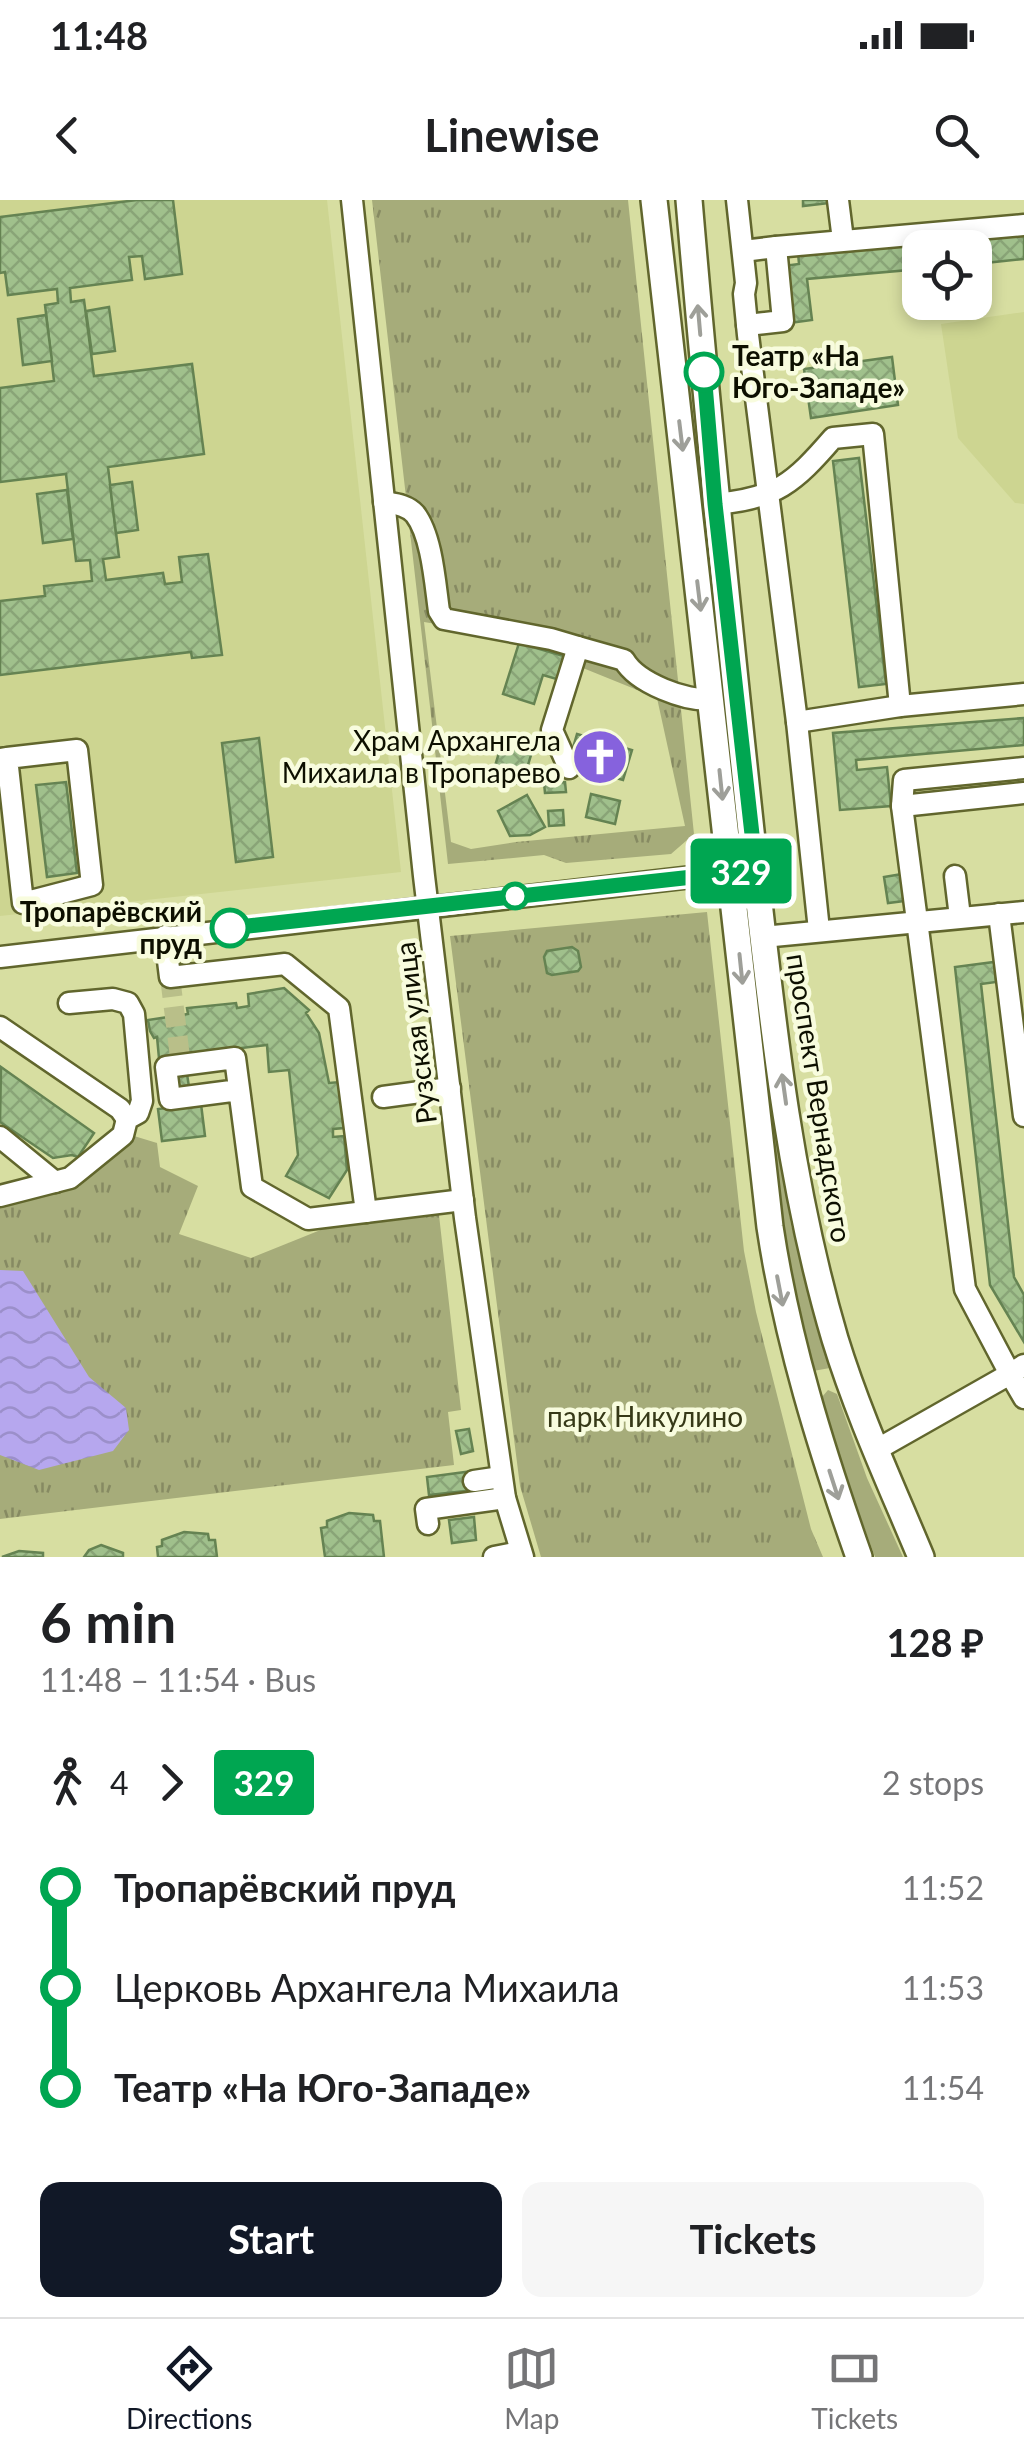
<!DOCTYPE html>
<meta charset="utf-8">
<style>
:root{--surface:#fff;--page:#f6f6f6;--text:#202124;--muted:#757577;--line:#e0e0e0;--accent:#111827}
body{margin:0;font-family:Lato,sans-serif;background:var(--page);color:var(--text);height:100vh;display:flex;flex-direction:column;font-size:38px;white-space:nowrap}
*{box-sizing:border-box;margin:0}
p{font-size:32px;color:var(--muted)}
.icon{flex:none;width:55px;height:55px;fill:none;stroke:currentColor;stroke-width:2;stroke-linecap:round;stroke-linejoin:round}
.map{position:relative;height:1357px;overflow:hidden}
.drawer{display:flex;flex-direction:column;background:var(--surface);flex:1}
.drawer>*{flex:none}
.badge{padding:0 20px;border-radius:8px;font-size:35px;line-height:65px}
.fabs{position:absolute;left:902px;top:30px;display:grid;gap:20px}
.fabs a{display:grid;place-items:center;width:90px;height:90px;border-radius:20px;background:var(--surface);box-shadow:0 5px 15px #0003;font-size:50px}
.map>.badge{position:absolute;translate:-50% -50%;box-shadow:0 0 0 5px #fff}
.legs{display:flex;align-items:center;gap:15px;height:110px;padding:0 40px;font-size:32px}
.legs p{margin-inline-start:auto}
.headline{display:flex;align-items:center;justify-content:space-between;height:170px;padding:0 40px}
h1{font-size:55px;font-weight:700;line-height:75px}
.action{display:flex;gap:20px;margin-top:auto;padding:20px 40px}
.action a{flex:1;height:115px;border-radius:20px;background:var(--accent);color:#fff;font-size:40px;font-weight:700;line-height:115px;text-align:center}
.action a+a{background:var(--page);color:var(--text)}
ul{padding:0 40px;list-style:none}
li{display:flex;align-items:center;gap:35px;height:100px;font-size:38px}
li i{display:grid;place-items:center;width:15px;height:100%;margin:0 12px;background:currentColor}
li i::after{content:'';width:25px;height:25px;margin:-12px;border:8px solid;border-radius:50%;background:var(--surface)}
li p{margin-inline-start:auto}
li:first-child i{background:linear-gradient(#0000 50%,currentColor 0)}
li:last-child i{background:linear-gradient(currentColor 50%,#0000 0)}
.status{display:flex;justify-content:space-between;align-items:center;height:70px;padding:0 50px;background:var(--surface);direction:ltr}
.status svg{height:28px;fill:currentColor}
header{display:flex;justify-content:space-between;align-items:center;height:130px;padding:0 40px;background:var(--surface);font-size:45px;font-weight:700}
.menu{display:flex;justify-content:space-around;align-items:center;height:140px;border-top:2px solid var(--line);background:var(--surface);font-size:28px;color:var(--muted)}
.menu a{display:grid;justify-items:center;gap:5px}
.menu .active{color:var(--accent)}
.map>svg:first-child{display:block}
.built{fill:#cdd591}
.grass{fill:#a6ac7a}
.park{fill:url(#park-tufts);fill-rule:evenodd}
.water{fill:url(#water-waves)}
.building{fill:url(#building-cross-hatch);stroke:#658352;stroke-width:2.5}
.lines{fill:none;stroke-linecap:round;stroke-linejoin:round}
.minor-tunnel{stroke:#b9bf89;stroke-width:20;stroke-dasharray:20 10;stroke-linecap:butt}
.minor-casing{stroke:#61662d;stroke-width:25}
.major-casing{stroke:#61662d;stroke-width:30}
.minor{stroke:#fff;stroke-width:20}
.major{stroke:#fff;stroke-width:25}
.oneway{stroke:#9e9f99}
.line-1-casing{stroke:#fff;stroke-width:22}
.line-1{stroke:#00a651;stroke-width:15}
.stop-1-dot{fill:#fff;stroke:#00a651;stroke-width:5}
.labels{text-anchor:middle;stroke-width:9;stroke-linejoin:round;paint-order:stroke}
.stop-label{font-size:28px;font-weight:bold;fill:#0d0f00;stroke:#f8fcde;text-anchor:start}
.poi-label{font-size:28px;fill:#0d0f00;stroke:#f8fcde;text-anchor:end}
.street-label{font-size:28px;fill:#0d0f00;stroke:#f8fcde}
.park-label{font-size:28px;fill:#363917;stroke:#f8fcde}
</style>
<div class="status"><b>11:48</b><svg viewBox="0 0 49 12"><path d="M0 12V9h3v3zM5 12V6h3v6zM10 12V3h3v9zM15 12V0h3v12zM26 1h20v11H26zM47 4h2v5h-2z"/></svg></div>
<header><svg class="icon" aria-label="back" viewBox="0 0 24 24"><path d="M15 5l-7 7 7 7"/></svg>Linewise<svg class="icon" aria-label="search" viewBox="0 0 24 24"><circle cx="10" cy="10" r="6"/><path d="M15 15l6 6"/></svg></header>
<div class="map">
<svg width="1024" height="1357" viewBox="0 0 1024 1357">
<defs>
<pattern id="park-tufts" width="24" height="20" patternUnits="userSpaceOnUse" patternTransform="scale(2.5)"><rect width="24" height="20" fill="#a6ac7a"/><path d="M3 7l-1-3M5 7V3M7 7l1-3M15 17l-1-3M17 17v-4M19 17l1-3" fill="none" stroke="#868a62"/></pattern>
<pattern id="water-waves" width="16" height="10" patternUnits="userSpaceOnUse" patternTransform="scale(2.5)"><rect width="16" height="10" fill="#b6a7ee"/><path d="M0 5q4-4 8 0t8 0" fill="none" stroke="#9b8fca"/></pattern>
<pattern id="building-cross-hatch" width="8" height="8" patternUnits="userSpaceOnUse" patternTransform="scale(2.5)"><rect width="8" height="8" fill="#a0c08c"/><path d="M0 0l8 8M0 8l8-8" fill="none" stroke="#89a477"/></pattern>
</defs>
<rect width="100%" height="100%" fill="#d7dea1"/>
<g class="built">
<path d="M0,0H327L401,672L0,716Z"/>
<path d="M1024,112V304L1015,303L958,238L941,124Z"/>
</g>
<g class="grass">
<path d="M766,893L772,903L791,1025L830,1168L813,1171L781,1027Z"/>
<path d="M828,1190L837,1194L867,1278L903,1357H875L847,1280L822,1197Z"/>
</g>
<g class="park">
<path d="M372,0H628L694,634L671,654L566,663L544,655L448,664ZM424,422L563,445L573,464L657,498L685,626L516,642L471,649L451,642Z"/>
<path d="M707,712L744,1051L756,1112L811,1329L823,1357H541L520,1286L450,736Z"/>
<path d="M134,936L157,943L160,967L198,986L179,1034L251,1058L323,1029L439,1015L461,1210L448,1212L454,1265L0,1319V1007L79,987Z"/>
</g>
<path class="water" d="M0,1070L23,1071L89,1177L126,1208L129,1230L113,1251L39,1270L0,1255Z"/>
<g class="building">
<path d="M137,0H173L182,74L145,79L142,56L129,57L132,80L70,88L71,102L84,100L94,176L192,164L204,254L108,267L119,357L103,359L106,380L163,373L165,384L182,382L179,357L208,354L222,455L192,458L191,452L0,475V401L45,396L44,386L92,381L90,360L76,361L66,274L0,282V188L54,181L45,105L58,103L57,89L8,95L5,72L0,73V17Z"/>
<path d="M803,0H830V3L803,6Z"/>
<path d="M1024,32V59L975,64V48H920V69L807,79L812,120L789,123L783,66L799,64L798,53Z"/>
<path d="M109,107L115,151L92,154L86,111Z"/>
<path d="M46,115L52,161L23,165L18,119Z"/>
<path d="M892,157L898,205L811,218L804,169Z"/>
<path d="M859,258L886,484L859,487L833,261Z"/>
<path d="M132,282L138,330L116,333L110,285Z"/>
<path d="M67,290L73,339L43,343L37,294Z"/>
<path d="M519,443L567,457L560,480L543,475L534,504L503,494Z"/>
<path d="M1024,518V545L856,560L857,570L887,567L891,606L840,610L833,533Z"/>
<path d="M577,534L632,550L623,580L568,565Z"/>
<path d="M504,536L534,545L522,585L492,576Z"/>
<path d="M259,538L273,657L236,662L222,543Z"/>
<path d="M66,582L77,673L47,677L36,585Z"/>
<path d="M565,582L566,592L545,593L544,583Z"/>
<path d="M591,594L620,601L615,624L586,617Z"/>
<path d="M527,595L545,627L530,635L510,636L498,611Z"/>
<path d="M563,610L564,625L549,626L548,611Z"/>
<path d="M902,674L905,701L888,703L884,677Z"/>
<path d="M572,747L578,751L581,767L578,771L552,775L547,773L544,757L547,751Z"/>
<path d="M994,762L996,782L981,784L1014,1077L1024,1095V1142L990,1085L955,767Z"/>
<path d="M284,788L309,810L306,813L319,833L329,883L340,882L344,928L333,929V937L344,936L347,970L329,998L286,976L298,955L289,870L269,872L267,845L159,858L157,837L154,838L150,831L148,820L188,814L187,808L236,803L237,808L249,806L248,794Z"/>
<path d="M1,867L94,933L78,957L72,955L53,958L0,922Z"/>
<path d="M187,874L189,887L177,889L175,876Z"/>
<path d="M201,904L205,936L162,941L158,909Z"/>
<path d="M469,1229L473,1251L461,1254L456,1231Z"/>
<path d="M473,1271L475,1290L429,1295L427,1277Z"/>
<path d="M349,1313L373,1315L374,1321H380L384,1357H325L321,1328L327,1327V1321Z"/>
<path d="M474,1317L476,1340L452,1343L449,1320Z"/>
<path d="M184,1332L208,1334L209,1340H215L217,1357H158L157,1347L162,1346V1340Z"/>
<path d="M101,1345L123,1353V1357H84L89,1350Z"/>
<path d="M19,1351L43,1353V1357H2Z"/>
</g>
<g class="lines">
<path class="minor-tunnel" d="M170,777L181,865"/>
<g class="minor-casing">
<g id="minor">
<path d="M352,0L424,676L465,1018L505,1298L523,1357"/>
<path d="M737,0L746,83L744,94L748,135L797,522L819,730"/>
<path d="M838,0L843,40"/>
<path d="M776,47L1024,25"/>
<path d="M743,51L776,47L783,121L747,125"/>
<path d="M384,302C395,304 407,305 415,314C432,336 435,383 439,411L444,419L551,439L578,447"/>
<path d="M715,304C776,299 794,283 833,238L873,234L900,506"/>
<path d="M797,522L900,506L1024,494"/>
<path d="M0,559L7,558L77,550L92,685L23,703L7,558"/>
<path d="M569,568L552,530L578,447L624,460C637,483 687,502 711,499"/>
<path d="M1024,568L904,580L902,606L965,1089L1010,1174L1024,1165"/>
<path d="M902,606L1024,593"/>
<path d="M955,676L960,717"/>
<path d="M999,714L1024,916"/>
<path d="M165,736L170,777L285,764L339,808L366,1012"/>
<path d="M763,737L1024,712"/>
<path d="M0,757L744,671"/>
<path d="M0,827L120,909L127,919"/>
<path d="M239,890L170,899L166,867L235,858L252,987L308,1019L463,1000"/>
<path d="M383,897L450,888"/>
<path d="M0,937L55,982"/>
<path d="M0,996L70,978L123,935L127,919L138,913L142,901L134,814L128,803L113,799L69,803"/>
<path d="M876,1250L1010,1174L1024,1198"/>
<path d="M474,1281L501,1277"/>
<path d="M428,1324L426,1309L505,1298"/>
<path d="M494,1357L521,1352"/>
</g>
</g>
<g class="major-casing">
<g id="major">
<path d="M654,0L770,1027C787,1140 821,1249 859,1357"/>
<path d="M689,0C707,214 729,427 752,640C771,807 787,977 835,1139C858,1214 891,1285 921,1357"/>
</g>
</g>
<use href="#minor" class="minor"/>
<use href="#major" class="major"/>
</g>
<defs><path id="oneway-shaft" d="M-6 0H5M1.5-3L5.5 0L1.5 3" fill="none" stroke-width="1.6" stroke-linecap="round" stroke-linejoin="round" transform="scale(2.5)"/></defs>
<g class="oneway">
<use href="#oneway-shaft" transform="translate(699 120) rotate(-95)"/>
<use href="#oneway-shaft" transform="translate(681 236) rotate(83)"/>
<use href="#oneway-shaft" transform="translate(699 396) rotate(83)"/>
<use href="#oneway-shaft" transform="translate(721 585) rotate(84)"/>
<use href="#oneway-shaft" transform="translate(741 769) rotate(84)"/>
<use href="#oneway-shaft" transform="translate(784 889) rotate(-98)"/>
<use href="#oneway-shaft" transform="translate(780 1091) rotate(79)"/>
<use href="#oneway-shaft" transform="translate(834 1285) rotate(72)"/>
</g>
<g class="lines">
<g class="line-1-casing">
<path id="line-1" d="M230,728L756,670L715,304L704,172"/>
</g>
<use href="#line-1" class="line-1"/>
</g>
<defs>
<g id="church-disc" transform="scale(2.875)"><circle r="9.5" fill="#8662dd" stroke="#f8fcde"/><path d="M-1.2-6h2.4v3.5h3.3v2.4h-3.3V6h-2.4V-.1h-3.3v-2.4h3.3Z" fill="#fff"/></g>
</defs>
<g fill-rule="evenodd">
<use href="#church-disc" x="600" y="557"/>
</g>
<g class="stop-1-dot">
<circle cx="704" cy="172" r="18"/>
<circle cx="515" cy="696" r="12"/>
<circle cx="230" cy="728" r="18"/>
</g>
<g class="labels">
<g class="stop-label">
<text x="732" y="166">Театр «На<tspan x="732" dy="32">Юго-Западе»</tspan></text>
<text x="202" y="722" text-anchor="end">Тропарёвский<tspan x="202" dy="32">пруд</tspan></text>
</g>
<g class="poi-label">
<text x="561" y="551">Храм Архангела<tspan x="561" dy="32">Михаила в Тропарево</tspan></text>
</g>
<g class="street-label">
<text transform="translate(416 833) rotate(-97)" y="10">Рузская улица</text>
<text transform="translate(819 898) rotate(81)" y="10">проспект Вернадского</text>
</g>
<g class="park-label">
<text x="645" y="1227">парк Никулино</text>
</g>
</g>
</svg>
<div class="fabs">
<a><svg class="icon" aria-label="locate" viewBox="0 0 24 24"><circle cx="12" cy="12" r="6"/><path d="M12 2v4M12 18v4M2 12h4M18 12h4"/></svg></a>
</div>
<b class="badge" style="left:741px;top:671px;background:#00a651;color:#fff">329</b>
</div>
<section class="drawer">
<div class="headline"><div><h1>6 min</h1><p>11:48 – 11:54 · Bus</p></div><b>128 ₽</b></div>
<div class="legs"><svg class="icon" aria-label="walk" viewBox="0 0 24 24"><circle cx="13" cy="4" r="2"/><path d="M13 8l-2 6 4 7M11 14l-3 7M7 12l3-4h3l4 4"/></svg>4<svg class="icon" aria-label="forward" viewBox="0 0 24 24"><path d="M9 5l7 7-7 7"/></svg><b class="badge" style="background:#00a651;color:#fff">329</b><p>2 stops</p></div>
<ul>
<li><i style="color:#00a651"></i><b>Тропарёвский пруд</b><p>11:52</p></li>
<li><i style="color:#00a651"></i><span>Церковь Архангела Михаила</span><p>11:53</p></li>
<li><i style="color:#00a651"></i><b>Театр «На Юго-Западе»</b><p>11:54</p></li>
</ul>
<div class="action"><a>Start</a><a>Tickets</a></div>
</section>
<nav class="menu">
<a class="active"><svg class="icon" aria-label="directions" viewBox="0 0 24 24"><path d="M12 3l9 9-9 9-9-9zM9 14v-3h6M13 9l2 2-2 2"/></svg>Directions</a>
<a><svg class="icon" aria-label="map" viewBox="0 0 24 24"><path d="M3 6l6-2 6 2 6-2v14l-6 2-6-2-6 2zM9 4v14M15 6v14"/></svg>Map</a>
<a><svg class="icon" aria-label="tickets" viewBox="0 0 24 24"><path d="M3 7h18v10H3zM15 7v10"/></svg>Tickets</a>
</nav>
